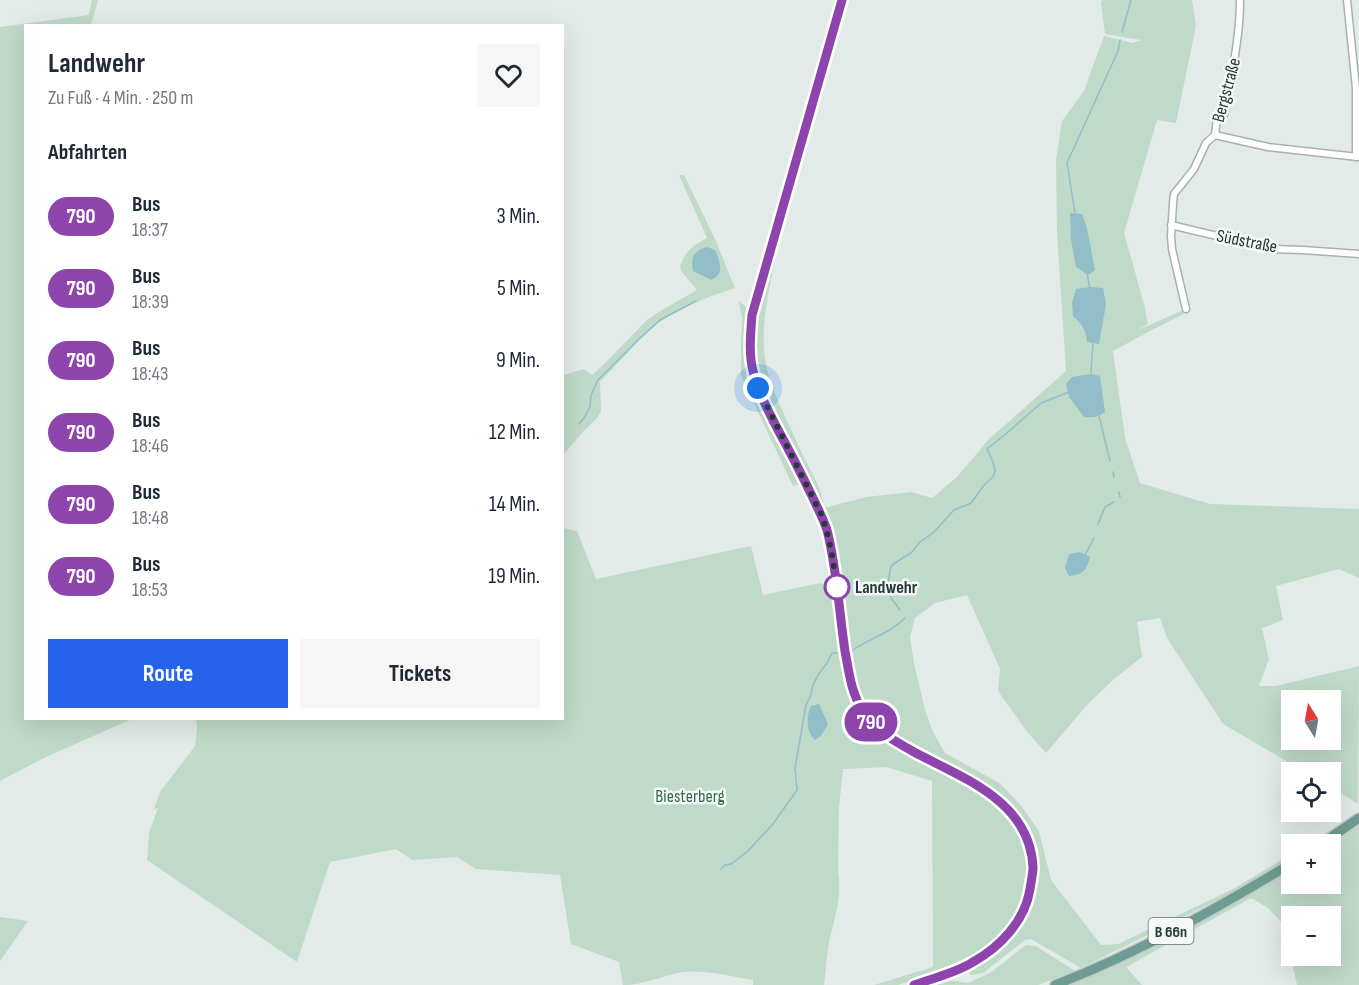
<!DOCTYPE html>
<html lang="de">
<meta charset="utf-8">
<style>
:root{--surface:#fff;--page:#f6f6f7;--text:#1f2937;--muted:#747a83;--accent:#2563eb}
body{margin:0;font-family:"Sofia Sans Condensed",sans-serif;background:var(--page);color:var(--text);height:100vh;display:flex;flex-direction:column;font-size:22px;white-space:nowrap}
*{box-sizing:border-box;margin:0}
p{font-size:20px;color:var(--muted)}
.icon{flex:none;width:33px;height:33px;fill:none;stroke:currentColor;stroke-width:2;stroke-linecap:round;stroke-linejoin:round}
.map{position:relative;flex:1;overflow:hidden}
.drawer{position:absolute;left:24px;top:24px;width:540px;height:696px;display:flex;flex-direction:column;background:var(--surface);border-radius:0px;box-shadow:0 6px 24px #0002}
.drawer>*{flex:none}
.badge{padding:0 12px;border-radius:20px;font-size:21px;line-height:39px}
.needle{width:39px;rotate:349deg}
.controls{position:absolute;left:1281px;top:690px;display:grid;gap:12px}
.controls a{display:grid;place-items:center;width:60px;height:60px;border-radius:0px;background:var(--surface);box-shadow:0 6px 24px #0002;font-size:30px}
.you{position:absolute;width:30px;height:30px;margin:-15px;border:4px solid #fff;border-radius:50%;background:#1a73e8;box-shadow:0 0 0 9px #1a73e833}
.map>.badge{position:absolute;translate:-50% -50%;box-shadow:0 0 0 3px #fff}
h2{padding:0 24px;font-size:22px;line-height:54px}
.round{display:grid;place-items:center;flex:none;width:63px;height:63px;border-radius:0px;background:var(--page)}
.head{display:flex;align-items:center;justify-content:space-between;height:102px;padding:0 24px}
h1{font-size:28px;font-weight:700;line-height:45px}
.action{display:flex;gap:12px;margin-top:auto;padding:12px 24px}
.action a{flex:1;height:69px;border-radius:0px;background:var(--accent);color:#fff;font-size:24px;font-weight:700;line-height:69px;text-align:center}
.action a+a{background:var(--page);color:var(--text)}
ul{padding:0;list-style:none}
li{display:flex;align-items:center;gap:18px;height:72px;padding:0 24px}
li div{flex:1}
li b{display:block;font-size:22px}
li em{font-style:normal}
li .badge{min-width:66px;font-weight:700;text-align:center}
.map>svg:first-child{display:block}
.green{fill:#bfdac8;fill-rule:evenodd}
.water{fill:#92bec9}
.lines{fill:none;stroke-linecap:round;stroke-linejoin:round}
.stream{stroke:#92bec9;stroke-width:1.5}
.street-casing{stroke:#a6b2af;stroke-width:9}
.secondary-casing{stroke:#a0b3ad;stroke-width:11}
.primary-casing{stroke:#c2c8c7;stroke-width:12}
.street{stroke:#fff;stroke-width:6}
.secondary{stroke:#fff;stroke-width:8}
.primary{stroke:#6e9b92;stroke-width:9}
.line-casing{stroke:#fff;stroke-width:14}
.line{stroke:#8e44ad;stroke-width:9}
.walk{stroke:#253a36;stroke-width:6;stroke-dasharray:0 10.8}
.stop-dot{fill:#fff;stroke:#8e44ad;stroke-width:3}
.labels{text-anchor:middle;stroke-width:5;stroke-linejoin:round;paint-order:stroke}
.shield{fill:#f4f8f6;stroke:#637370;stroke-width:1.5}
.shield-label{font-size:16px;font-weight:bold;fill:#253a36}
.street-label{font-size:18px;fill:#253a36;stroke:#f4f8f6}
.stop-label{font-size:18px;font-weight:bold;fill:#253a36;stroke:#f4f8f6;text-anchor:start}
.park-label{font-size:18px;fill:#346c4d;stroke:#f4f8f6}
</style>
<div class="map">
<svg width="1359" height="985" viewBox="0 0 1359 985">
<rect width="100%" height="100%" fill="#e3ebe8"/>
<g class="green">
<path d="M92,0H98L91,25L26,26V718L132,719L44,758L0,781V27L89,15Z"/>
<path d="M1103,0H1192L1196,26L1176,123L1157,120L1124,233L1144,304L1148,324L1138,330L1186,309L1179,271L1188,312L1152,330L1113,351L1125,438L1140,483L1210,504L1359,509V578L1339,569L1276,586L1283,620L1262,628L1269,659L1259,686H1276L1359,666L1358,804L1331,787L1330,772H1305L1223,724L1167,638L1160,618L1137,622L1142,657L1114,679L1088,704L1046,753L1028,733L998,691L1000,669L967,595L935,603L915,618L910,637L914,663L925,710L933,732L945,753L1001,784L1022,807L1039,831L1051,880L1101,945L1118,944L1233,889L1291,854V858L1234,892L1081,968L1031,939L1025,940L983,973L971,975L962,963L898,985H874L933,967L932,781L886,767L843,769L839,808L838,871C842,894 836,915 830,937C827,953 826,969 824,985H753V980C729,976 702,968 678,973C659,977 643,985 623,985L619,962L571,944L560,875L476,869L457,857L412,860L396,849L330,862L297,962L147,860L149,833L158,808L154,809L160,792L195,746L197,727L196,719L562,718L563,528L577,531L596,579L751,546L763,595L820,583L835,591V548L824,509L802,484L793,486L741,376V343L742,318L739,301L747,308L757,309L773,255H776C769,290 759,329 766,364C771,391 789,423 800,449C808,468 823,488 824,508L866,497L911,492L932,498L957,477L989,439L1066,371L1057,232L1056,160L1062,121L1084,91L1104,36L1133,43L1141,40L1105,34L1101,2ZM1292,700H1330V740H1292Z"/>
<path d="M679,175H684L715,239L735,288C714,295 685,305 667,317C643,333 620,362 600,382L601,411L597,418L582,433L563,455V375L584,369L592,375L605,363L647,320L662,310L697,290L681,271L680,266C688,248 690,248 707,238Z"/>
<path d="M1359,825V985H1297L1283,924L1268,908L1251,898L1126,967L1142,985H1070L1187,929L1291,869L1292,884H1330L1331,845ZM1292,916H1330V956H1292Z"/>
<path d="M0,917L28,921L0,961Z"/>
<path d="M1026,945L1036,946L1075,971L1038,985H931L946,980L968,983L990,973Z"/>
</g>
<g class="water">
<path d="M1070,213L1082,214L1087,228L1095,270L1088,275L1076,267L1071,240Z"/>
<path d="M707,247L715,250C720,261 725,274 711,280L693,271C690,258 694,250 707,247Z"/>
<path d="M1090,287L1103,288L1106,304L1099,344L1087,342C1086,330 1082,324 1073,316L1072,303L1076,289Z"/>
<path d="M1091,374L1100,376L1105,412C1098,417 1093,418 1084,417L1069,397L1066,384L1072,377Z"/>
<path d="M1080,552L1090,557C1086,571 1084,574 1069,576L1065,568L1069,554Z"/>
<path d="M819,704L828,724L821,736L815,740C806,733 806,716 811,706Z"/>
</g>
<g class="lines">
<g class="stream">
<path d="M1122,32L1131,0"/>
<path d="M1075,213L1067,163L1118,51L1120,40"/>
<path d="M1087,273L1090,289"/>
<path d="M1091,373L1093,342"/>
<path d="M1099,416L1110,461"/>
<path d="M579,424L584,418L590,407L591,395L598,380L640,338L660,320L696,301"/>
<path d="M1113,472L1114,477"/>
<path d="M1119,492L1120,497"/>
<path d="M1098,524L1105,507L1114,502"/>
<path d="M1085,555L1094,538"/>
<path d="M900,610L891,598L888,585L890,570L892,565L912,552L920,542L933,533L954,510L971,503L985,484L993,477L995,471L993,462L987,449L1007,433L1041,403L1069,392"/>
<path d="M853,650C870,638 891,633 905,618"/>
<path d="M721,869L725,865L731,864L748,851L773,824L797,790L795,768L806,705L811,695L813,685L818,675L827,663L832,653H838"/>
</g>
<g class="street-casing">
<g id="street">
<path d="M1347,0L1356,88V157"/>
<path d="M1215,135L1268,147L1358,157"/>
<path d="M1171,225L1271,249L1303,250L1359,254"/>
<path d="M1186,309L1172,249L1171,236L1173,203L1174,194L1194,169L1206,143L1215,135L1217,118L1224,115C1231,76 1240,39 1240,0"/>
</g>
</g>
<g class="secondary-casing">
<path id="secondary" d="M842,0L752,315C751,330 749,345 751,360C755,386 767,409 779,432C790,453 802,475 812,496C817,507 823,518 827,530C837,567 839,608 845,646C848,669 850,692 863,711C875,731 896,742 916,753C965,779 1030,802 1033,867C1033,874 1031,882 1030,889C1025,921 1000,947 973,962C955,973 933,978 914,985"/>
</g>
<g class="primary-casing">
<g id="primary">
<path d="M1321,844L1359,818"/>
<path d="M1055,985C1138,953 1216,909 1292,863"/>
</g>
</g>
<use href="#street" class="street"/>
<use href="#secondary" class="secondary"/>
<use href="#primary" class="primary"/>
</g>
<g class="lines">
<g class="line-casing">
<path id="line" d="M842,0L752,315C751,330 749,345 751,360C754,385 766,406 777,428C789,450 801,473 812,496C817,507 823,518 827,530C837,569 839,611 845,651C849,672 851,693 863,711C875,731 896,742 916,753C965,779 1030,802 1033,867C1033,874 1031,882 1030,889C1025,921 1000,947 973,962C956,973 933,978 914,985"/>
</g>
<use href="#line" class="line"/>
<path class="walk" d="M758,388L821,514C830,538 834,564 837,590V587"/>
</g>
<circle class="stop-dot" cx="837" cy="587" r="12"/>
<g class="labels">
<rect class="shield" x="1148.5" y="918" width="45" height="26" rx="4.5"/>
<g class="shield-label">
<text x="1171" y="937">B 66n</text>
</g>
<g class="street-label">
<text transform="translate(1226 90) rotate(-75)" y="6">Bergstraße</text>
<text transform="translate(1247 241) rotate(11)" y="6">Südstraße</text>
</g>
<g class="stop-label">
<text x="855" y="593">Landwehr</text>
</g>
<g class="park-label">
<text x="690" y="802">Biesterberg</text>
</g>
</g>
</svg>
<div class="controls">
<a><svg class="needle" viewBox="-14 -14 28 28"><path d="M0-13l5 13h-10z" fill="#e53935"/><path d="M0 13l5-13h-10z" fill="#747a83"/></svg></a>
<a><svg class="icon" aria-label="locate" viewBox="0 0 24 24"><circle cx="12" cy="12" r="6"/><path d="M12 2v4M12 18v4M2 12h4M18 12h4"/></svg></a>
<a>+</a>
<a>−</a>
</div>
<div class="you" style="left:758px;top:388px"></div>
<b class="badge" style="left:871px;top:722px;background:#8e44ad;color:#fff">790</b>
<section class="drawer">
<div class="head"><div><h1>Landwehr</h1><p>Zu Fuß · 4 Min. · 250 m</p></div><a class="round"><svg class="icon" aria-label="heart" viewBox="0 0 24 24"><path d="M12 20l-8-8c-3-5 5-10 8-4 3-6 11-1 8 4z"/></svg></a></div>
<h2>Abfahrten</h2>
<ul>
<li><span class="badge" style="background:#8e44ad;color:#fff">790</span><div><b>Bus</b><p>18:37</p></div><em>3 Min.</em></li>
<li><span class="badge" style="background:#8e44ad;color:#fff">790</span><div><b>Bus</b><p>18:39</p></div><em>5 Min.</em></li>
<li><span class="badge" style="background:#8e44ad;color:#fff">790</span><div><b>Bus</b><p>18:43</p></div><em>9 Min.</em></li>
<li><span class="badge" style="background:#8e44ad;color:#fff">790</span><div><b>Bus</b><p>18:46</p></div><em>12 Min.</em></li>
<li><span class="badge" style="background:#8e44ad;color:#fff">790</span><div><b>Bus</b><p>18:48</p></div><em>14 Min.</em></li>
<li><span class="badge" style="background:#8e44ad;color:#fff">790</span><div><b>Bus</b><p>18:53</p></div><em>19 Min.</em></li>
</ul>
<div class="action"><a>Route</a><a>Tickets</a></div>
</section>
</div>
